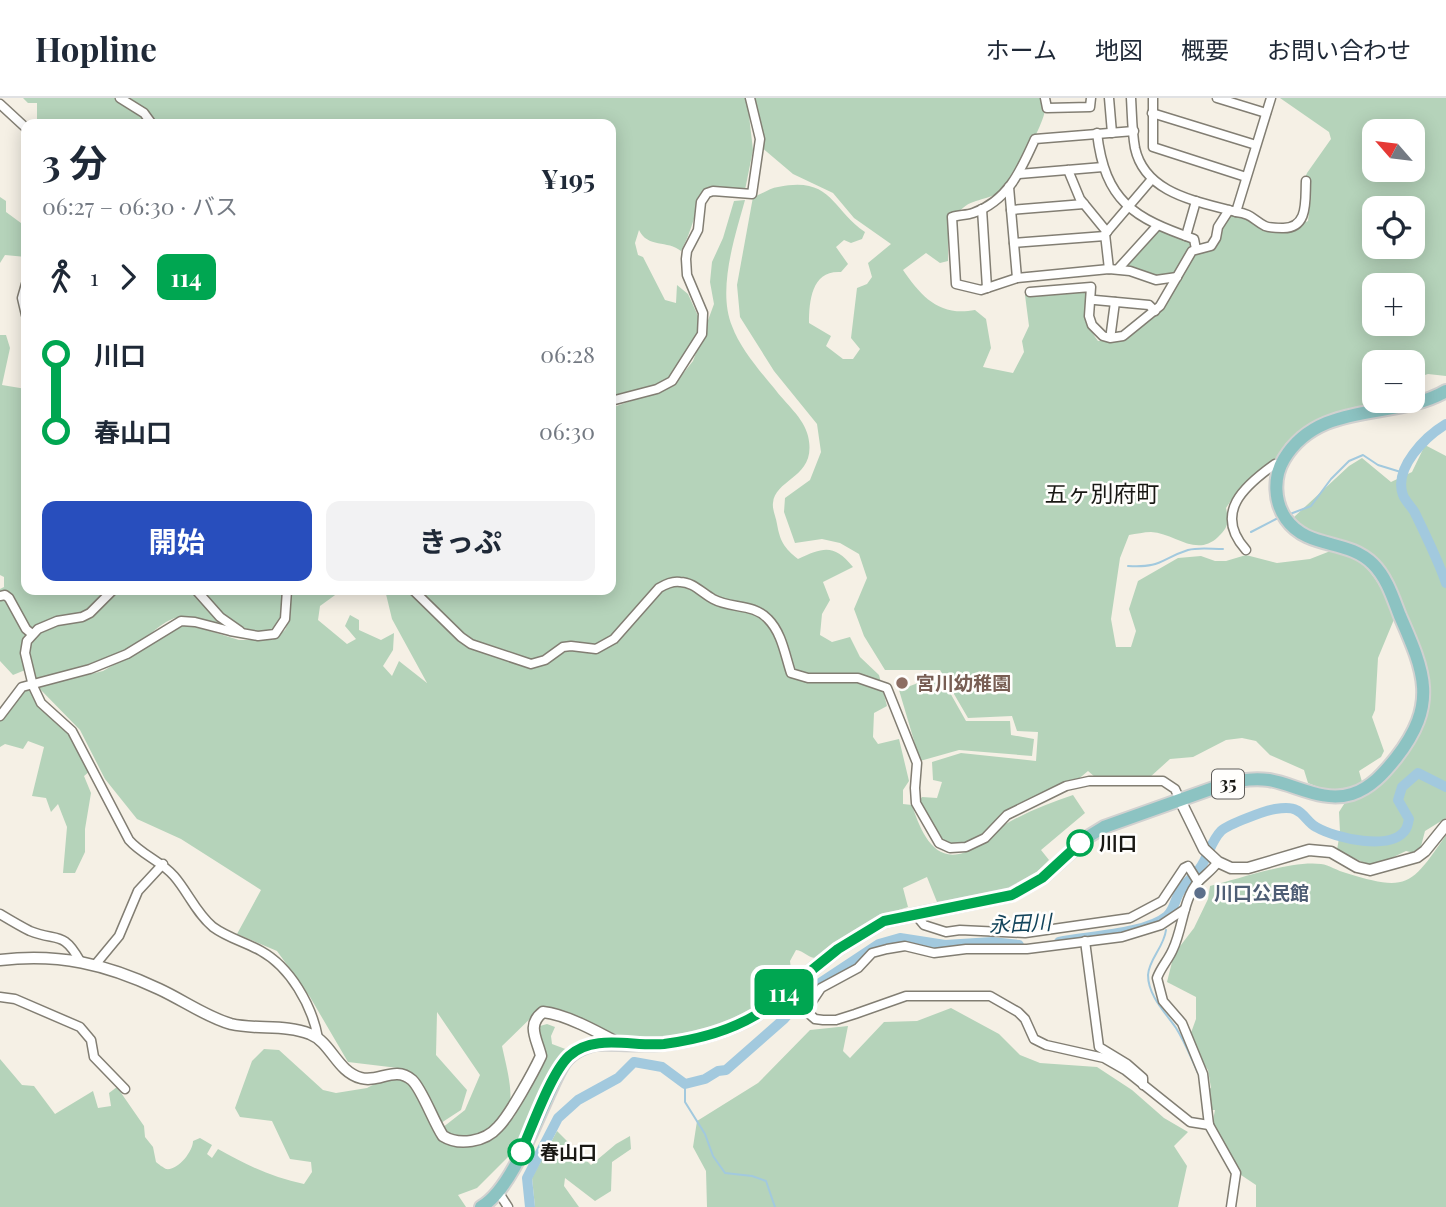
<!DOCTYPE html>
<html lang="ja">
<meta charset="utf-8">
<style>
:root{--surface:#fff;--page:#f2f2f3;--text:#1f2937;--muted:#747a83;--line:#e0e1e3;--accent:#284ebd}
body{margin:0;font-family:"Playfair Display","Noto Sans JP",serif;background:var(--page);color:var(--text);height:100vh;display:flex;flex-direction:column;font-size:26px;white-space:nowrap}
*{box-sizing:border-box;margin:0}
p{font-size:23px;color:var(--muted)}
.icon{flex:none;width:38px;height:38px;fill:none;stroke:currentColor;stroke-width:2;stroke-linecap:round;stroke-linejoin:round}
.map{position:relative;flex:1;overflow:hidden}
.panel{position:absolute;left:21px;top:21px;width:595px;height:476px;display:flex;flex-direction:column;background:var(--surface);border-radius:14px;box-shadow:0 4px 18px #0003}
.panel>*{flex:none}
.badge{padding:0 14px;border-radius:10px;font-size:24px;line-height:46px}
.needle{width:46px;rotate:298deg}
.controls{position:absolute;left:1362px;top:21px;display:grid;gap:14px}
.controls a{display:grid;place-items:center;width:63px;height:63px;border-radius:14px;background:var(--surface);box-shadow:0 4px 18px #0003;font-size:35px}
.map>.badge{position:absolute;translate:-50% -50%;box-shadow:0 0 0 4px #fff}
.legs{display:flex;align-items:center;gap:10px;height:77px;padding:0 21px;font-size:23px}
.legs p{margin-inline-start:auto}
.headline{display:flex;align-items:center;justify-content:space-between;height:119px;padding:0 21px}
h1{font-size:38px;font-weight:700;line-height:52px}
.primary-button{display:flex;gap:14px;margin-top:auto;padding:14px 21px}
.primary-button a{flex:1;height:80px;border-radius:14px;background:var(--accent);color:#fff;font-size:28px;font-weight:700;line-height:80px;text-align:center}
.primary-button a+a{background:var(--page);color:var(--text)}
ul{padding:0 21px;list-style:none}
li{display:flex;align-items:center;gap:24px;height:77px;font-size:26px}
li i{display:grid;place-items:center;width:10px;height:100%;margin:0 9px;background:currentColor}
li i::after{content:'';width:18px;height:18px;margin:-9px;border:5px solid;border-radius:50%;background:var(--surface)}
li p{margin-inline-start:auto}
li:first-child i{background:linear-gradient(#0000 50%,currentColor 0)}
li:last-child i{background:linear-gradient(currentColor 50%,#0000 0)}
header{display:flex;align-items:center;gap:42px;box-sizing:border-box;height:98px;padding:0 35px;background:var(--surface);border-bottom:2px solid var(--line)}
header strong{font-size:33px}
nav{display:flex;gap:38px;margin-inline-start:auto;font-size:24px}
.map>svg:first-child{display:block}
.green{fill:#b5d3ba;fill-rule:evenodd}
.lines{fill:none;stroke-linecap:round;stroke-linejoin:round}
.stream{stroke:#a2c9de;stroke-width:2}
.river{stroke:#a2c9de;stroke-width:10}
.minor-casing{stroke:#827e73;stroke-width:11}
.tertiary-casing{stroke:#827e73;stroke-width:13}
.primary-casing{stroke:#d1d1d0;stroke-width:16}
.minor{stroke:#fff;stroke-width:8}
.tertiary{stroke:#fff;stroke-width:10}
.primary{stroke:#8cc3c2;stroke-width:12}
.line-1-casing{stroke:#fff;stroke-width:16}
.line-1{stroke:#00a651;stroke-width:10}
.education-dot{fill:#8d6e63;stroke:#fffefc;stroke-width:2.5}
.stop-1-dot{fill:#fff;stroke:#00a651;stroke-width:3.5}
.service-dot{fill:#5c6f8a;stroke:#fffefc;stroke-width:2.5}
.labels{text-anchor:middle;stroke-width:5;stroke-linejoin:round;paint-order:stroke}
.shield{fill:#fffefc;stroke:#5e5d5a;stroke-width:2}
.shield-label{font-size:18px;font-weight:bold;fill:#191814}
.education-label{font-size:19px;font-weight:bold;fill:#785e54;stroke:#fffefc;text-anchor:start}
.stop-label{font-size:19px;font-weight:bold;fill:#191814;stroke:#fffefc;text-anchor:start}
.service-label{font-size:19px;font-weight:bold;fill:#4e5e75;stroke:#fffefc;text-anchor:start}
.water-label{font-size:21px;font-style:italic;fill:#13445b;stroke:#fffefc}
.quarter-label{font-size:23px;fill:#191814;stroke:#fffefc}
</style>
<header>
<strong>Hopline</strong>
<nav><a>ホーム</a><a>地図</a><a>概要</a><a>お問い合わせ</a></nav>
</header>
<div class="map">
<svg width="1446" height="1109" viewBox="0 0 1446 1109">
<rect width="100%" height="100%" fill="#f5f0e5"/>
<g class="green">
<path d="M23,0H747L753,52L745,92L703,94C695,114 692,133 681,153C668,142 647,150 639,132L635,145L638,157L643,159L665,202L676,205L677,187L688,196L698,218L697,236L672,278L652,290L621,295L611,300V26H39L37,22V5H28Z"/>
<path d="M752,0H1042C1043,4 1045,7 1045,11C1045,25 1012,84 1001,93C986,104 971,99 958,115L948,116V163L940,165L926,155L903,172C921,198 939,219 975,212L986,221L991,250L983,269L1013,275L1024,254L1022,243L1029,228L1025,197L1086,193L1088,196C1088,214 1086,228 1098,243L1114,242L1129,236L1166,205L1193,155L1197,152L1204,154L1217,147L1221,127L1231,116H1245L1287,132L1308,123L1311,96L1303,85L1307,75L1331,41L1329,34L1280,0H1446V278L1428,276L1419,279L1417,297L1412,298V264H1374V303H1387L1335,314L1313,325L1286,345L1276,361L1238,392L1226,410C1229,423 1229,429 1218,439C1196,460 1175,435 1151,434C1144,434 1136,436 1129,437L1120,460L1111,521L1116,549H1131L1136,533L1129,511L1138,483L1178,460L1201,458L1215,463H1226L1246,457L1277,465L1310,461L1333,452C1369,459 1381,489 1395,519L1378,560L1375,612L1372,619L1384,653L1381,659L1359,673L1362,684C1342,695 1329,694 1308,685L1304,672L1270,657L1256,643L1242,640L1226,642L1193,659L1170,661L1149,680L1095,679L1088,673L1076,683L1033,701L989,735L959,747L940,744L919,703L922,699L937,700L942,684L933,682L932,664L961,655L1036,663L1038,634L1017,633L1012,618L968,620L940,572H885L864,538L854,511L867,480L859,456L840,445L822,441L795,445L784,414L785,400L810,382L821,354L817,326L774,273L740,219L737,187L753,99C762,96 770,90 778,89C832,78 831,111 865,134L862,141L851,145L844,142L836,149L848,166L841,174C812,172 809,202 809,225L831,238L826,248L843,261H853L860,251L851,240L857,190L867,186L872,179L868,165L891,146L854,120L833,95L793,76L761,49ZM1374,33H1412V72H1374ZM1374,110H1412V149H1374ZM1374,187H1412V226H1374Z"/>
<path d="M0,99L6,103V114L25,128L24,147L26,159L5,157L0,165Z"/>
<path d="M745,102C735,138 717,192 732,228C740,250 759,272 774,290C785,305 804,320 808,338C818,380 775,380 773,405C772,411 776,419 777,426C780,443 784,450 798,461C824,449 834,446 853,469L823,484L830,502L822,516L820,537L832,544L850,539L860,559L879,577L887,608L874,615L873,639L878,646L899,641L909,683L903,692V706L912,707C919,728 931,762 959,756C972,754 992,735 1004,727C1026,714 1050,705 1073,697L1085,715L1041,752L1049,762L1028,783L1006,794L937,804L927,779L903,790L908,809C870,821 847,835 815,860C807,859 804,853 796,852L790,863L792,880L742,918L716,929L654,941H621L552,911L542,909L502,948C505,963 514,994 509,1008C503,1024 477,1042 460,1042C452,1041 447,1036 442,1030L465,1012L480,977L437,914L436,957L467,992L461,1012L441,1025L416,979L398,970L348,964L310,899L277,853L237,836L261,792L181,741L137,721L105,681L80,632L38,589L103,573L182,527L200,530L239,542H272L285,532L290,520L291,492H342L320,508L318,522L347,546L356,541L345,528L350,517L359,522V532L381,542L394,535L393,552L383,568L392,578L399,563L427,585L392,521L385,492H611V310L673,288L693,263L714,206L710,184L712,164L723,140L734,103Z"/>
<path d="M1159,132L1192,143L1177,175L1162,180L1126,170L1125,168Z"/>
<path d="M0,237H6L10,250L2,287L26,291V492H190L228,530C214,526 195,517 180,519C164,521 151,537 138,545C105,563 70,572 34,581L30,570L13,577L0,563V491L4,489V479L0,477Z"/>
<path d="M1425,347L1446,358V720L1425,733L1419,756L1406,753L1373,769L1337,752L1340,734L1339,714L1346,703L1392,673L1419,635L1427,615L1429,598L1424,565L1382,470L1300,429L1293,420L1349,368L1362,360L1391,384L1412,374Z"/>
<path d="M201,492H284C283,503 285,520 277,529C273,533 267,533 262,533C235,534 217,510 201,492Z"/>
<path d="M940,577L966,623H1010L1011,637L1034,641L1032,658L959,652L920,663L899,592Z"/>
<path d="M29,592C40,611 45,611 60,625C74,638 81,657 90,673L84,678L91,695L85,731V754L75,775H63L67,729L58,706L51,714L46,700L32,698L44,649L28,643L23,651L5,646L0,649V623L23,593Z"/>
<path d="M1446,737V1109H1256V1087L1241,1077L1212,1028L1215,1012H1211L1208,991L1211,990L1208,972L1188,943L1196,921V899L1167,884L1174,856L1194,830L1208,801L1210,788C1239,781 1292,762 1321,766C1329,767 1338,773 1346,775C1407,794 1411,788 1446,737Z"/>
<path d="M951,910L999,936L1020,957L1040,965L1097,969L1132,992L1164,1020L1188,1034L1174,1048L1187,1068L1178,1109H707L706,1073L693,1049L697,1023L758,985L810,932L848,928L843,953L850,960L884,924L917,923Z"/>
<path d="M547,926L555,929L551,938L552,946L568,952L559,961L550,979L520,1047L477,1090L458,1097L466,1109H0V961L22,987L34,988L55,1016L93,993L98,1010L111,1008L109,995L117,989L144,1028L145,1039L153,1049L156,1064C158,1066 164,1070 166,1071C178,1073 193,1053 193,1043L200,1040L212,1047L207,1056L212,1060L218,1051C246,1067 272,1079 304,1086L312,1074L311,1064L290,1061L272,1023L240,1019L235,1010L252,963L264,951L279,952L323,992L336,995L367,990L386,980L395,979L407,983L441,1042L448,1046L465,1048L499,1033L514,1019L540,971L537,935L540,928Z"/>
<path d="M557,1033L591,1067L616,1046L630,1038L631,1051L612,1064L611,1093L595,1103L565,1080L564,1088L579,1109H535L532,1080Z"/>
</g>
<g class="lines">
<g class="stream">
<path d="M1290,416L1311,408L1331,381L1349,363L1363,357L1378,367L1404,375"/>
<path d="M1251,434L1278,420"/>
<path d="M1128,468C1162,470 1160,461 1188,452C1199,449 1211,451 1223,451"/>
<path d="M1166,832C1164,849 1149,861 1148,877C1148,898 1166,915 1176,930C1185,944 1191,960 1198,975"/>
<path d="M685,986V1004L705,1036L713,1058L725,1075L752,1078L766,1083L775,1109"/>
</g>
<g class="river">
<path d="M1446,326C1426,338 1393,370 1403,397C1405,403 1412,409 1415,415C1426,438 1438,462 1446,485"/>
<path d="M1059,844C1088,838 1146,836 1167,818C1174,812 1175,802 1179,795C1185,785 1193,779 1200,770C1208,759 1211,743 1221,733C1229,726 1264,713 1275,711C1282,710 1291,709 1296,712C1304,715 1308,725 1316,729C1335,740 1392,754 1406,731C1408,728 1408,724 1409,721L1398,702L1402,689L1418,675L1446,689"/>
<path d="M530,1109L527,1080L558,1020L578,1002L618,980L634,964L662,969L685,986L705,981L718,973L726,972L784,921L808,893L879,846L900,840L945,847L992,844L1019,847"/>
</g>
<g class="minor-casing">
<g id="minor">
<path d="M120,0L144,15L152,26"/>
<path d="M1045,0L1047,10L1090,9L1091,0"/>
<path d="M1109,0L1112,35"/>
<path d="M1131,0C1132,16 1132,34 1135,50C1145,96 1197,103 1236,114L1271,0"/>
<path d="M1153,0V49L1246,79"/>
<path d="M1217,0L1266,15"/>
<path d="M0,6L26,30"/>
<path d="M1152,15L1256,47"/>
<path d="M1134,33L1035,41C1021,72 1008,103 973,115C967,117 959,117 952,119L956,186L981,192L1017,180L1109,171L1130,173L1156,182L1177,179"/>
<path d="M1097,35C1105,104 1134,120 1194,141L1196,151"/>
<path d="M1068,72L1080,101L1107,134"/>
<path d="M1019,76L1103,69"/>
<path d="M1009,89L1017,180"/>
<path d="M982,111L987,190"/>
<path d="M1011,112L1084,106"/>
<path d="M1236,114C1252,116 1252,121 1265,128C1270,130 1276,130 1282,130C1309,131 1305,102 1306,83"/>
<path d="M1186,138L1196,103"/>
<path d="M1014,145L1105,138"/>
<path d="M1109,171L1105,136L1152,81"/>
<path d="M1118,171L1157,128"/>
<path d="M26,186L22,200L26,217"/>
<path d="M1030,194L1091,189L1089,218L1092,227L1103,238L1110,240L1123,238L1160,208L1192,153L1211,148L1216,140L1218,129L1229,112"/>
<path d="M1095,202L1149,207L1155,213"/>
<path d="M1111,234L1115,204"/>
<path d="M611,303L657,291L672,283L702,236L703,215L687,177L686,161L687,153L698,132L701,104L707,95L713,93L752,96L760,41L750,0"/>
<path d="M1246,452C1213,415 1244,388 1275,366L1280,368"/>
<path d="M113,492L90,515L82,519L57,523L38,531L27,543L25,555L33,588L41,605L72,633L129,742C142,757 161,763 174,778C188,794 196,815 213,829C228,840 245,844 261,853C290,869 312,907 318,940"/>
<path d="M196,492L220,519L240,533"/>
<path d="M413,492L461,539L471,546L531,566L545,562L563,549L571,548L596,551L614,541L659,490C666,486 672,483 680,484C693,484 702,495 713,501C731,511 753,505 768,521C782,535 785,557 791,575L808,580H858L887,590L917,665L915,690L916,705L939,745L950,750L966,749L985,740L1007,717L1066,688L1089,683H1163L1175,691L1180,702"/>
<path d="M0,498L5,497L9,500L26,531L32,536"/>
<path d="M0,618L22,589L90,571L127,556L181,523L195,524L230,533L258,538L275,536L285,521L287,492"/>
<path d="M1218,764C1212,772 1205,777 1198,784C1183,801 1183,830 1173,851C1169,861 1161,869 1157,880L1163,903L1182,925L1203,976L1209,1027L1236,1075L1231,1109"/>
<path d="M914,815L924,827L946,834L960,832L1025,835L1130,820L1162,803L1184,770L1188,768L1198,784"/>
<path d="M0,816C10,822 20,828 30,833C57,844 63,832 80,863"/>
<path d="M1085,843L1099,949L1127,966L1143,980V987"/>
<path d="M95,867L119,838L138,793L163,766"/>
<path d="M784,894L815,921L823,922H836L855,916L906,898H990L1018,914L1025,921L1034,941L1046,947L1104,960L1125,972L1190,1024L1209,1027"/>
<path d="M0,899L15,901L80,929L91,942L94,959L125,991"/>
<path d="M808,915L811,905L821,890L858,870L872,855L887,851L905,848L934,855L966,851H1027L1122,839L1161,827L1185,811"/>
<path d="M499,1095L508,1109"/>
</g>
</g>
<g class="tertiary-casing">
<g id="tertiary">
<path d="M1180,702L1204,751L1218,764L1231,770H1248L1309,752L1331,754L1357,769L1370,772L1417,759L1425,753L1446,727"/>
<path d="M0,862C59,855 106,866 159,891C183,902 206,919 231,926C257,932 286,926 310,936C331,944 337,974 361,980C379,985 395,967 412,982C422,991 434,1025 443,1038C459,1048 485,1044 498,1029C510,1017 534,973 541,958C537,941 526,927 543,914C565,916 598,934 618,945"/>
</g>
</g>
<g class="primary-casing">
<path id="primary" d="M481,1109C516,1089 541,1005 562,968C570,955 581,949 596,946C617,945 640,948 662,946C693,943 729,933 756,917L838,851L884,823L1011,797L1042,780L1086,740L1104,729L1222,687C1238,682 1253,680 1269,682C1297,687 1323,705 1352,696C1371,690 1384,675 1396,660C1438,606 1425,575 1400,518C1393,500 1387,480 1373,466C1347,440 1308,452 1286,421C1274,404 1273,379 1284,361C1320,301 1395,323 1446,293"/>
</g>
<use href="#minor" class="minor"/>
<use href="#tertiary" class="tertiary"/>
<use href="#primary" class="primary"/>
</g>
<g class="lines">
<g class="line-1-casing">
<path id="line-1" d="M521,1054C532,1029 551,975 569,958C594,935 633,949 664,946C695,942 729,933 756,917L838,851L884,823L1012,797L1042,780L1080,745"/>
</g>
<use href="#line-1" class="line-1"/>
</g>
<circle class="education-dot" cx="902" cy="585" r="7"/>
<g class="stop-1-dot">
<circle cx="1080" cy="745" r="12"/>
<circle cx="521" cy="1054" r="12"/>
</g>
<circle class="service-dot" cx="1200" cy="795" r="7"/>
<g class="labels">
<rect class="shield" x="1212" y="671.5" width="32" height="29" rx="5"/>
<g class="shield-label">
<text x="1228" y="692">35</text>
</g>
<g class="education-label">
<text x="916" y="592">宮川幼稚園</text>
</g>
<g class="stop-label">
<text x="1099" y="752">川口</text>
<text x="540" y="1061">春山口</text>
</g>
<g class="service-label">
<text x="1214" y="802">川口公民館</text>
</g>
<g class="water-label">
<text transform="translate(1020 826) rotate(-3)" y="7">永田川</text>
</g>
<g class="quarter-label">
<text x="1102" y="404">五ヶ別府町</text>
</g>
</g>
</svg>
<div class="controls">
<a><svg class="needle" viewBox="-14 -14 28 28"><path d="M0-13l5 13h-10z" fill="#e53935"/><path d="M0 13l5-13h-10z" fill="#747a83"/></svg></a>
<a><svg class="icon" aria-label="locate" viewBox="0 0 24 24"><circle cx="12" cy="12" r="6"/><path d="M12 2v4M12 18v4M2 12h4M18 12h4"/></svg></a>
<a>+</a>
<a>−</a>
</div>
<b class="badge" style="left:784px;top:894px;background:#00a651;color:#fff">114</b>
<section class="panel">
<div class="headline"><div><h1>3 分</h1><p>06:27 – 06:30 · バス</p></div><b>¥195</b></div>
<div class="legs"><svg class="icon" aria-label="walk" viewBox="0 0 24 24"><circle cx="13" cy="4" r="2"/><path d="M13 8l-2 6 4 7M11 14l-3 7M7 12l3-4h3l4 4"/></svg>1<svg class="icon" aria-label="forward" viewBox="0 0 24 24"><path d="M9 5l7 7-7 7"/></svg><b class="badge" style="background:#00a651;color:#fff">114</b></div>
<ul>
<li><i style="color:#00a651"></i><b>川口</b><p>06:28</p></li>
<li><i style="color:#00a651"></i><b>春山口</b><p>06:30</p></li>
</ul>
<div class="primary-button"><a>開始</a><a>きっぷ</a></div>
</section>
</div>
